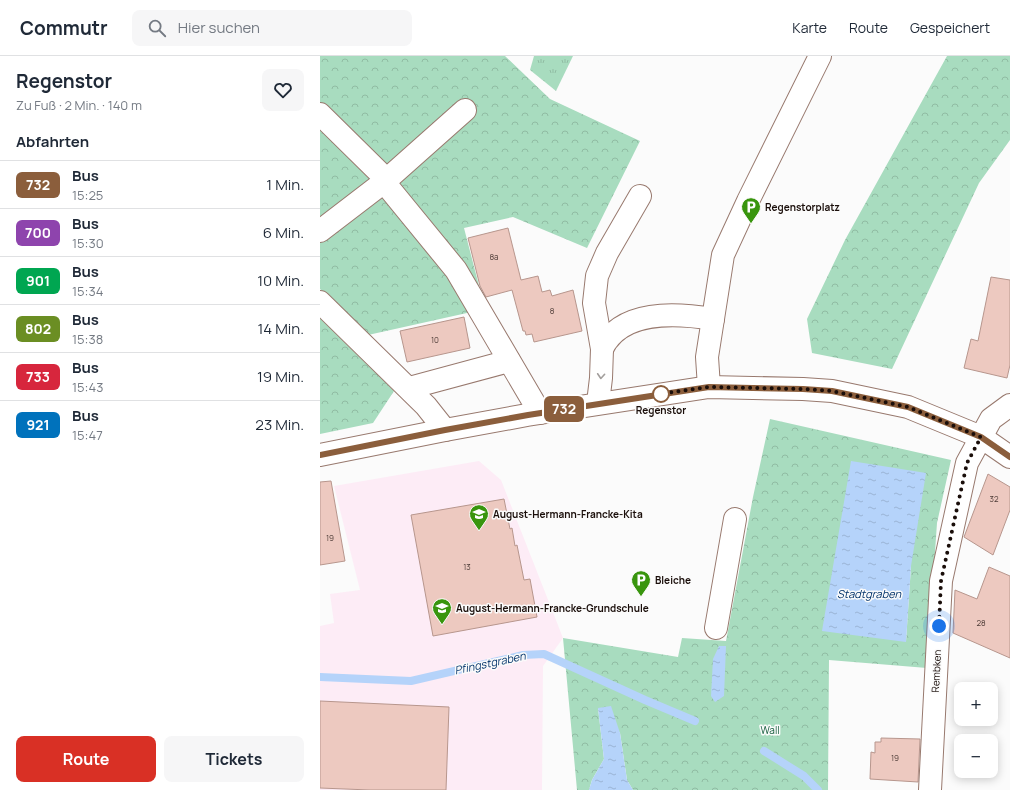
<!DOCTYPE html>
<html lang="de">
<meta charset="utf-8">
<style>
:root{--surface:#fff;--page:#f6f6f7;--text:#1f2937;--muted:#747a83;--line:#e0e1e3;--accent:#d93025}
body{margin:0;font-family:Manrope,sans-serif;background:var(--page);color:var(--text);height:100vh;display:flex;flex-direction:column;font-size:15px;white-space:nowrap}
*{box-sizing:border-box;margin:0}
p{font-size:13px;color:var(--muted)}
.icon{flex:none;width:22px;height:22px;fill:none;stroke:currentColor;stroke-width:2;stroke-linecap:round;stroke-linejoin:round}
.map{position:relative;flex:1;overflow:hidden}
.side{display:flex;flex-direction:column;background:var(--surface);width:320px}
.side>*{flex:none}
.badge{padding:0 8px;border-radius:6px;font-size:14px;line-height:26px}
.controls{position:absolute;left:634px;top:626px;display:grid;gap:8px}
.controls a{display:grid;place-items:center;width:44px;height:44px;border-radius:8px;background:var(--surface);box-shadow:0 2px 10px #0003;font-size:20px}
.you{position:absolute;width:20px;height:20px;margin:-10px;border:3px solid #fff;border-radius:50%;background:#1a73e8;box-shadow:0 0 0 6px #1a73e833}
.map>.badge{position:absolute;translate:-50% -50%;box-shadow:0 0 0 2px #fff}
h2{padding:0 16px;font-size:15px;line-height:36px}
.round{display:grid;place-items:center;flex:none;width:42px;height:42px;border-radius:8px;background:var(--page)}
.head{display:flex;align-items:center;justify-content:space-between;height:68px;padding:0 16px}
h1{font-size:19px;font-weight:700;line-height:30px}
.action{display:flex;gap:8px;margin-top:auto;padding:8px 16px}
.action a{flex:1;height:46px;border-radius:8px;background:var(--accent);color:#fff;font-size:16px;font-weight:700;line-height:46px;text-align:center}
.action a+a{background:var(--page);color:var(--text)}
ul{padding:0;list-style:none}
li{display:flex;align-items:center;gap:12px;height:48px;padding:0 16px;border-top:1px solid var(--line)}
li div{flex:1}
li b{display:block;font-size:15px}
li em{font-style:normal}
li .badge{min-width:44px;font-weight:700;text-align:center}
header{display:flex;align-items:center;gap:24px;box-sizing:border-box;height:56px;padding:0 20px;background:var(--surface);border-bottom:1px solid var(--line)}
header strong{font-size:19px}
nav{display:flex;gap:22px;margin-inline-start:auto;font-size:14px}
.search{width:280px;height:36px;background:var(--page);display:flex;align-items:center;gap:10px;box-sizing:border-box;padding:0 14px;border-radius:8px;color:var(--muted);font-size:15px}
main{display:flex;flex:1;min-height:0}
.map>svg:first-child{display:block}
.education{fill:#fdecf6}
.grass{fill:url(#grass-tufts)}
.forest{fill:url(#forest-crowns);fill-rule:evenodd}
.water{fill:url(#water-ripples)}
.lines{fill:none;stroke-linecap:round;stroke-linejoin:round}
.stream{stroke:#b5d3fa;stroke-width:8}
.building{fill:#edc9c0;stroke:#b7968d}
.minor-casing{stroke:#98796e;stroke-width:24}
.minor{stroke:#fff;stroke-width:22}
.oneway{stroke:#a39f9d}
.line-casing{stroke:#fff;stroke-width:9}
.line{stroke:#8b5e3c;stroke-width:6}
.walk{stroke:#1a0e0a;stroke-width:4;stroke-dasharray:0 7.2}
.stop-dot{fill:#fff;stroke:#8b5e3c;stroke-width:2}
.labels{text-anchor:middle;stroke-width:3;stroke-linejoin:round;paint-order:stroke}
.number-label{font-size:8px;fill:#4f3d38}
.poi-label{font-size:10px;font-weight:bold;fill:#1a0e0a;stroke:#fbfbfb;text-anchor:start}
.stop-label{font-size:10px;font-weight:bold;fill:#1a0e0a;stroke:#fbfbfb}
.street-label{font-size:10px;fill:#1a0e0a;stroke:#fbfbfb}
.park-label{font-size:10px;fill:#196040;stroke:#fbfbfb}
.water-label{font-size:11px;font-style:italic;fill:#00326a;stroke:#fbfbfb}
</style>
<header>
<strong>Commutr</strong>
<div class="search"><svg class="icon" aria-label="search" viewBox="0 0 24 24"><circle cx="10" cy="10" r="6"/><path d="M15 15l6 6"/></svg>Hier suchen</div>
<nav><a>Karte</a><a>Route</a><a>Gespeichert</a></nav>
</header>
<main>
<section class="side">
<div class="head"><div><h1>Regenstor</h1><p>Zu Fuß · 2 Min. · 140 m</p></div><a class="round"><svg class="icon" aria-label="heart" viewBox="0 0 24 24"><path d="M12 20l-8-8c-3-5 5-10 8-4 3-6 11-1 8 4z"/></svg></a></div>
<h2>Abfahrten</h2>
<ul>
<li><span class="badge" style="background:#8b5e3c;color:#fff">732</span><div><b>Bus</b><p>15:25</p></div><em>1 Min.</em></li>
<li><span class="badge" style="background:#8e44ad;color:#fff">700</span><div><b>Bus</b><p>15:30</p></div><em>6 Min.</em></li>
<li><span class="badge" style="background:#00a651;color:#fff">901</span><div><b>Bus</b><p>15:34</p></div><em>10 Min.</em></li>
<li><span class="badge" style="background:#6b8e23;color:#fff">802</span><div><b>Bus</b><p>15:38</p></div><em>14 Min.</em></li>
<li><span class="badge" style="background:#d7263d;color:#fff">733</span><div><b>Bus</b><p>15:43</p></div><em>19 Min.</em></li>
<li><span class="badge" style="background:#0072bc;color:#fff">921</span><div><b>Bus</b><p>15:47</p></div><em>23 Min.</em></li>
</ul>
<div class="action"><a>Route</a><a>Tickets</a></div>
</section>
<div class="map">
<svg width="690" height="734" viewBox="0 0 690 734">
<defs>
<pattern id="grass-tufts" width="24" height="20" patternUnits="userSpaceOnUse"><rect width="24" height="20" fill="#a8dcbf"/><path d="M3 7l-1-3M5 7V3M7 7l1-3M15 17l-1-3M17 17v-4M19 17l1-3" fill="none" stroke="#90bca3"/></pattern>
<pattern id="forest-crowns" width="20" height="18" patternUnits="userSpaceOnUse"><rect width="20" height="18" fill="#a8dcbf"/><path d="M2 6a3 3 0 1 1 6 0M12 15a3 3 0 1 1 6 0" fill="none" stroke="#90bca3"/></pattern>
<pattern id="water-ripples" width="26" height="14" patternUnits="userSpaceOnUse"><rect width="26" height="14" fill="#b5d3fa"/><path d="M2 4q2-2 4 0t4 0M15 11q2-2 4 0t4 0" fill="none" stroke="#9bb4d5"/></pattern>
</defs>
<rect width="100%" height="100%" fill="#fbfbfb"/>
<path class="education" d="M159,405L181,424L243,582L223,610L222,734H0V570L14,567L10,538L40,534L14,430Z"/>
<path class="grass" d="M214,0H253L236,35L210,14Z"/>
<g class="forest">
<path d="M0,0H185L230,43L320,85L267,192L193,161L144,172L165,253L48,279L0,233Z"/>
<path d="M627,0H690V84L659,127L572,313L492,297L487,263L525,184Z"/>
<path d="M0,262L74,335L53,367L0,378Z"/>
<path d="M450,363L631,404L617,467L607,612L509,604L508,734H313L307,724L300,677L278,652L284,703L272,724L269,734H257L243,582L358,601L362,582L406,585L433,441ZM531,405L591,510L586,585Z"/>
</g>
<g class="water">
<path d="M531,405L606,417L591,510L586,586L502,575Z"/>
<path d="M399,590H406L404,640L395,646L391,640L393,603Z"/>
<path d="M291,650L300,677L307,724L313,734H269L272,724L284,703L278,652Z"/>
</g>
<g class="lines">
<g class="stream">
<path d="M0,621L91,625L203,599L224,598L325,644L375,665"/>
<path d="M444,695L484,720L498,734"/>
</g>
</g>
<g class="building">
<path d="M188,172L201,224L218,220L222,236L230,234L232,240L253,234L262,275L214,286L212,278L206,279L205,275H203L192,234L166,241L160,230L148,182Z"/>
<path d="M671,221L690,224V309L687,322L644,312L651,283L658,285Z"/>
<path d="M144,261L150,292L87,306L80,275Z"/>
<path d="M668,418L690,431V454L673,499L644,481Z"/>
<path d="M11,425L25,505L0,509V426Z"/>
<path d="M184,443L190,473L192,472L195,490L197,489L204,524L210,523L217,561L113,580L91,459Z"/>
<path d="M669,511L690,520V602L633,577L635,534L657,543Z"/>
<path d="M0,645L129,651L126,734H50L0,732Z"/>
<path d="M561,682L600,683L598,726L550,723L551,696L555,697V686H561Z"/>
</g>
<g class="lines">
<g class="minor-casing">
<g id="minor">
<path d="M145,54L64,126L136,214L220,357"/>
<path d="M0,58L67,124"/>
<path d="M0,175L64,126"/>
<path d="M0,246L106,350L125,374"/>
<path d="M282,293C301,253 356,257 393,263"/>
<path d="M389,331L387,301L403,199L428,145L500,0"/>
<path d="M89,332L189,305"/>
<path d="M278,347L281,322L282,293L274,247L277,220L287,197L320,140"/>
<path d="M0,399L125,374L207,359L389,331L483,333L512,335L588,351L661,381L690,401"/>
<path d="M396,572L415,463"/>
<path d="M610,734L621,525L647,407L671,363L690,349"/>
</g>
</g>
<use href="#minor" class="minor"/>
</g>
<defs><path id="oneway-chevron" d="M-2-3.5L2.5 0L-2 3.5" fill="none" stroke-width="1.6" stroke-linecap="round" stroke-linejoin="round"/></defs>
<use class="oneway" href="#oneway-chevron" transform="translate(281 320) rotate(94)"/>
<g class="lines">
<g class="line-casing">
<path id="line" d="M0,399L125,374L208,359L389,331L483,333L512,335L588,351L661,381L690,401"/>
</g>
<use href="#line" class="line"/>
<path class="walk" d="M341,338H339L389,331L483,333L512,335L588,351L661,381L647,407L621,525L619,570"/>
</g>
<defs>
<g id="parking-pin" transform="scale(1)"><path d="M0 17L-7.5 6A9.5 9.5 0 1 1 7.5 6Z" fill="#39950e" stroke="#fbfbfb"/><path d="M-3.5-5.5H1a3.5 3.5 0 0 1 0 7H-1V5.5H-3.5ZM-1-3.4V-.6H.8a1.4 1.4 0 0 0 0-2.8Z" fill="#fff"/></g>
<g id="school-pin" transform="scale(1)"><path d="M0 17L-7.5 6A9.5 9.5 0 1 1 7.5 6Z" fill="#39950e" stroke="#fbfbfb"/><path d="M0-5L7-2L0 1L-7-2ZM-4 1L0 2.5L4 1V4Q0 6-4 4Z" fill="#fff"/></g>
</defs>
<g fill-rule="evenodd">
<use href="#parking-pin" x="431" y="151"/>
<use href="#school-pin" x="159" y="458"/>
<use href="#parking-pin" x="321" y="524"/>
<use href="#school-pin" x="122" y="552"/>
</g>
<circle class="stop-dot" cx="341" cy="338" r="8"/>
<g class="labels">
<g class="number-label">
<text x="174" y="204">8a</text>
<text x="232" y="258">8</text>
<text x="115" y="287">10</text>
<text x="674" y="446">32</text>
<text x="10" y="485">19</text>
<text x="147" y="514">13</text>
<text x="661" y="570">28</text>
<text x="575" y="705">19</text>
</g>
<g class="poi-label">
<text x="445" y="155">Regenstorplatz</text>
<text x="173" y="462">August-Hermann-Francke-Kita</text>
<text x="335" y="528">Bleiche</text>
<text x="136" y="556">August-Hermann-Francke-Grundschule</text>
</g>
<g class="stop-label">
<text x="341" y="358">Regenstor</text>
</g>
<g class="street-label">
<text transform="translate(616 615) rotate(-87)" y="4">Rembken</text>
</g>
<g class="park-label">
<text x="450" y="678">Wall</text>
</g>
<g class="water-label">
<text x="549" y="542">Stadtgraben</text>
<text transform="translate(170 607) rotate(-12)" y="4">Pfingstgraben</text>
</g>
</g>
</svg>
<div class="controls">
<a>+</a>
<a>−</a>
</div>
<div class="you" style="left:619px;top:570px"></div>
<b class="badge" style="left:244px;top:353px;background:#8b5e3c;color:#fff">732</b>
</div>
</main>
